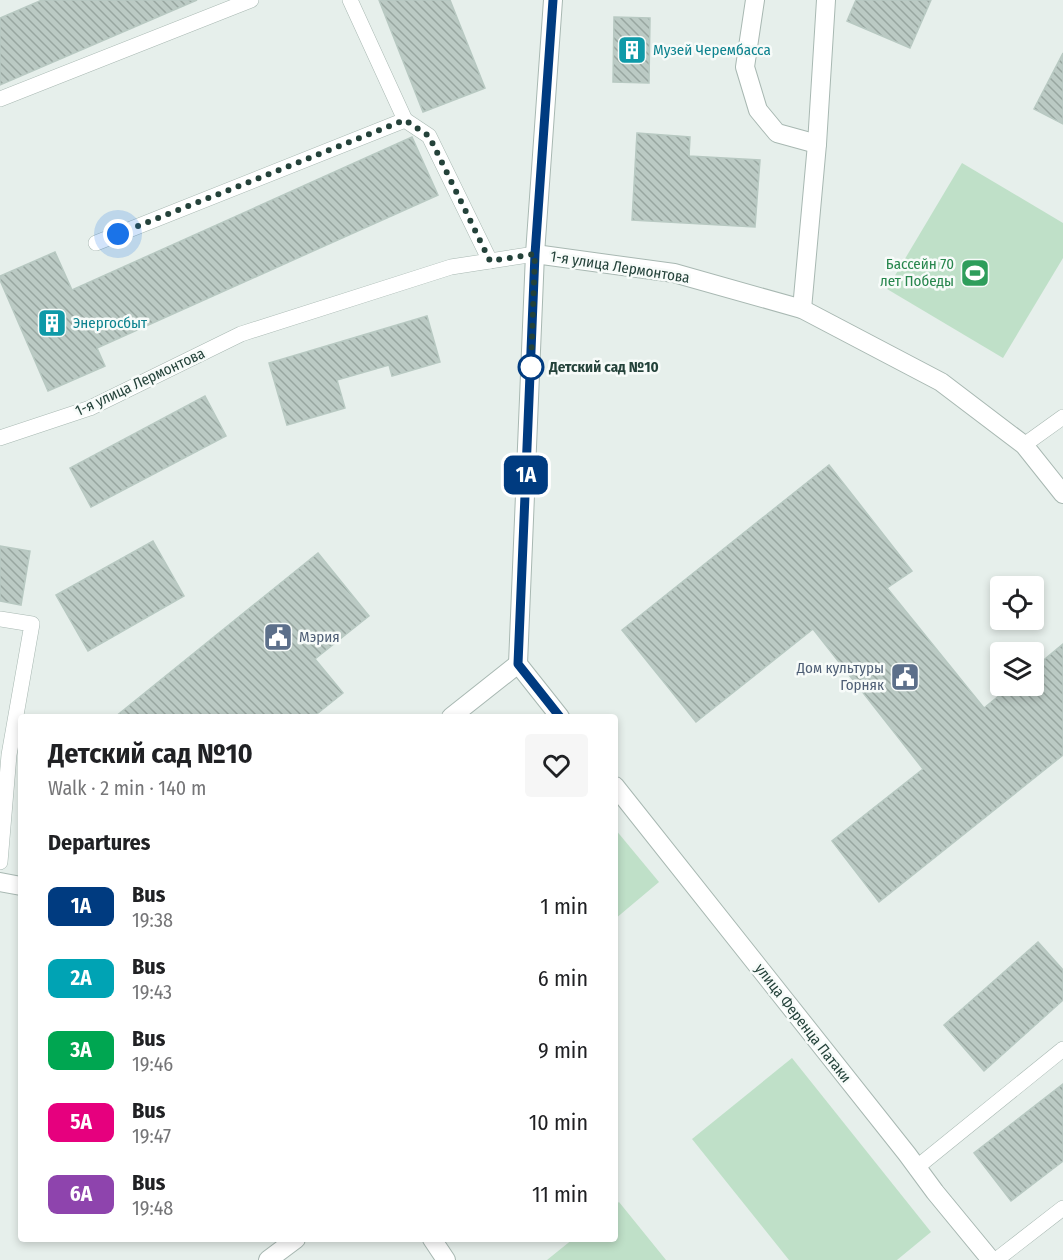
<!DOCTYPE html>
<meta charset="utf-8">
<style>
:root{--surface:#fff;--page:#f6f6f6;--text:#202124;--muted:#757577}
body{margin:0;font-family:"Fira Sans Condensed",sans-serif;background:var(--page);color:var(--text);height:100vh;display:flex;flex-direction:column;font-size:22px;white-space:nowrap}
*{box-sizing:border-box;margin:0}
p{font-size:20px;color:var(--muted)}
.icon{flex:none;width:33px;height:33px;fill:none;stroke:currentColor;stroke-width:2;stroke-linecap:round;stroke-linejoin:round}
.map{position:relative;flex:1;overflow:hidden}
.side{position:absolute;left:18px;top:714px;width:600px;height:528px;display:flex;flex-direction:column;background:var(--surface);border-radius:6px;box-shadow:0 3px 9px #0003}
.side>*{flex:none}
.badge{padding:0 12px;border-radius:9px;font-size:21px;line-height:39px}
.controls{position:absolute;left:990px;top:576px;display:grid;gap:12px}
.controls a{display:grid;place-items:center;width:54px;height:54px;border-radius:6px;background:var(--surface);box-shadow:0 3px 9px #0003;font-size:30px}
.you{position:absolute;width:30px;height:30px;margin:-15px;border:4px solid #fff;border-radius:50%;background:#1a73e8;box-shadow:0 0 0 9px #1a73e833}
.map>.badge{position:absolute;translate:-50% -50%;box-shadow:0 0 0 3px #fff}
h2{padding:0 30px;font-size:22px;line-height:54px}
.round{display:grid;place-items:center;flex:none;width:63px;height:63px;border-radius:6px;background:var(--page)}
.overview{display:flex;align-items:center;justify-content:space-between;height:102px;padding:0 30px}
h1{font-size:28px;font-weight:700;line-height:45px}
ul{padding:0;list-style:none}
li{display:flex;align-items:center;gap:18px;height:72px;padding:0 30px}
li div{flex:1}
li b{display:block;font-size:22px}
li em{font-style:normal}
li .badge{min-width:66px;font-weight:700;text-align:center}
.map>svg:first-child{display:block}
.green{fill:#bfe0c8}
.building{fill:url(#building-back-hatch);stroke:#b8c9c2;stroke-width:1.5}
.lines{fill:none;stroke-linecap:round;stroke-linejoin:round}
.service-casing{stroke:#a8b8b2;stroke-width:16}
.minor-casing{stroke:#a8b8b2;stroke-width:20}
.service{stroke:#fff;stroke-width:15}
.minor{stroke:#fff;stroke-width:18}
.line-casing{stroke:#fff;stroke-width:14}
.line{stroke:#003b80;stroke-width:9}
.walk{stroke:#24423a;stroke-width:6;stroke-dasharray:0 10.8}
.stop-dot{fill:#fff;stroke:#003b80;stroke-width:3}
.labels{text-anchor:middle;stroke-width:5;stroke-linejoin:round;paint-order:stroke}
.culture-label{font-size:15px;fill:#0d838f;stroke:#f7fbf9;text-anchor:start}
.leisure-label{font-size:15px;fill:#27864d;stroke:#f7fbf9;text-anchor:end}
.street-label{font-size:15px;fill:#24423a;stroke:#f7fbf9}
.stop-label{font-size:15px;font-weight:bold;fill:#24423a;stroke:#f7fbf9;text-anchor:start}
.service-label{font-size:15px;fill:#4e5e75;stroke:#f7fbf9;text-anchor:start}
</style>
<div class="map">
<svg width="1063" height="1260" viewBox="0 0 1063 1260">
<defs>
<pattern id="building-back-hatch" width="6" height="6" patternUnits="userSpaceOnUse" patternTransform="scale(1.5)"><rect width="6" height="6" fill="#bbcac4"/><path d="M-1 5l2 2M0 0l6 6M5-1l2 2" fill="none" stroke="#98a6a0"/></pattern>
</defs>
<rect width="100%" height="100%" fill="#e6efeb"/>
<g class="green">
<path d="M962,163L1063,223V258L1003,358L887,289Z"/>
<path d="M615,829L659,882L615,919Z"/>
<path d="M792,1058L931,1232L897,1260H789L692,1139Z"/>
<path d="M619,1202L666,1260H547L573,1239H615V1205Z"/>
</g>
<g class="building">
<path d="M42,0H197L0,85V18Z"/>
<path d="M379,0H450L485,88L423,112Z"/>
<path d="M856,0H931L910,48L847,21Z"/>
<path d="M614,17L650,18L649,83L613,82Z"/>
<path d="M1063,53V124L1034,109Z"/>
<path d="M637,133L690,137L689,156L760,160L755,227L632,220Z"/>
<path d="M412,137L438,195L97,348L105,366L48,391L0,280V276L55,252L72,290Z"/>
<path d="M427,316L440,362L392,376L389,365L337,380L345,408L287,425L269,363Z"/>
<path d="M205,396L226,436L91,507L70,468Z"/>
<path d="M829,465L912,571L887,588L984,708L1011,686H1034V668L1063,644V755L879,902L832,841L923,769L813,629L696,722L622,630Z"/>
<path d="M153,541L184,596L88,651L56,595Z"/>
<path d="M0,546L30,551L21,605L0,601Z"/>
<path d="M318,553L369,616L315,659L343,693L313,717H115Z"/>
<path d="M1038,942L1063,970V1000L984,1071L944,1025Z"/>
<path d="M1063,1084V1161L1011,1201L974,1153Z"/>
</g>
<g class="lines">
<g class="service-casing">
<g id="service">
<path d="M350,0L405,120"/>
<path d="M0,99L251,0"/>
<path d="M96,243L405,120L429,136L490,261"/>
<path d="M0,438L90,408L241,334L451,267L535,254"/>
<path d="M1024,445L1063,417"/>
<path d="M0,619L32,624L9,755L0,862"/>
<path d="M916,1168L1063,1049"/>
<path d="M996,1260L1063,1208"/>
</g>
</g>
<g class="minor-casing">
<g id="minor">
<path d="M553,0L535,254L518,664L560,717"/>
<path d="M755,0L745,67L758,110L777,133L817,144"/>
<path d="M535,254L674,273L802,309L941,382L1024,445L1063,494"/>
<path d="M802,309L817,144L826,0"/>
<path d="M451,717L518,664"/>
<path d="M615,786L907,1154L935,1192L991,1260"/>
<path d="M0,882L21,886"/>
<path d="M432,1239L446,1260"/>
<path d="M268,1260L296,1239"/>
</g>
</g>
<use href="#service" class="service"/>
<use href="#minor" class="minor"/>
</g>
<g class="lines">
<g class="line-casing">
<path id="line" d="M553,0L535,254L518,664L560,717"/>
</g>
<use href="#line" class="line"/>
<path class="walk" d="M118,234L405,120L429,136L490,261L535,254L531,367"/>
</g>
<defs>
<g id="building-square" transform="scale(1.5)"><rect x="-9" y="-9" width="18" height="18" rx="4" fill="#0f9aa8" stroke="#f7fbf9"/><path d="M-4-6H4V6H1V3H-1V6H-4ZM-2.5-4.3h1.7v1.8h-1.7ZM.8-4.3h1.7v1.8H.8ZM-2.5-1h1.7V.8h-1.7ZM.8-1h1.7V.8H.8Z" fill="#fff"/></g>
<g id="stadium-square" transform="scale(1.5)"><rect x="-9" y="-9" width="18" height="18" rx="4" fill="#2e9e5b" stroke="#f7fbf9"/><path d="M0-5a6.5 5 0 1 0 0 10a6.5 5 0 1 0 0-10ZM-3.5-1.8h7v3.6h-7Z" fill="#fff"/></g>
<g id="civic-square" transform="scale(1.5)"><rect x="-9" y="-9" width="18" height="18" rx="4" fill="#5c6f8a" stroke="#f7fbf9"/><path d="M-.6-6.5H3V-4.5H.6V-3L4-1V1h2V6H-6V1h2V-1L-.6-3ZM-1.2 2.5V6h2.4V2.5Z" fill="#fff"/></g>
</defs>
<g fill-rule="evenodd">
<use href="#building-square" x="632" y="50"/>
<use href="#stadium-square" x="975" y="273"/>
<use href="#building-square" x="52" y="323"/>
<use href="#civic-square" x="278" y="637"/>
<use href="#civic-square" x="905" y="677"/>
</g>
<circle class="stop-dot" cx="531" cy="367" r="12"/>
<g class="labels">
<g class="culture-label">
<text x="653" y="55">Музей Черембасса</text>
<text x="73" y="328">Энергосбыт</text>
</g>
<g class="leisure-label">
<text x="954" y="269">Бассейн 70<tspan x="954" dy="17">лет Победы</tspan></text>
</g>
<g class="street-label">
<text transform="translate(620 267) rotate(9)" y="5">1-я улица Лермонтова</text>
<text transform="translate(140 382) rotate(-25)" y="5">1-я улица Лермонтова</text>
<text transform="translate(803 1023) rotate(52)" y="5">улица Ференца Патаки</text>
</g>
<g class="stop-label">
<text x="549" y="372">Детский сад №10</text>
</g>
<g class="service-label">
<text x="299" y="642">Мэрия</text>
<text x="884" y="673" text-anchor="end">Дом культуры<tspan x="884" dy="17">Горняк</tspan></text>
</g>
</g>
</svg>
<div class="controls">
<a><svg class="icon" aria-label="locate" viewBox="0 0 24 24"><circle cx="12" cy="12" r="6"/><path d="M12 2v4M12 18v4M2 12h4M18 12h4"/></svg></a>
<a><svg class="icon" aria-label="layers" viewBox="0 0 24 24"><path d="M12 4l9 5-9 5-9-5zM3 14l9 5 9-5"/></svg></a>
</div>
<div class="you" style="left:118px;top:234px"></div>
<b class="badge" style="left:526px;top:475px;background:#003b80;color:#fff">1А</b>
<section class="side">
<div class="overview"><div><h1>Детский сад №10</h1><p>Walk · 2 min · 140 m</p></div><a class="round"><svg class="icon" aria-label="heart" viewBox="0 0 24 24"><path d="M12 20l-8-8c-3-5 5-10 8-4 3-6 11-1 8 4z"/></svg></a></div>
<h2>Departures</h2>
<ul>
<li><span class="badge" style="background:#003b80;color:#fff">1А</span><div><b>Bus</b><p>19:38</p></div><em>1 min</em></li>
<li><span class="badge" style="background:#00a3b4;color:#fff">2А</span><div><b>Bus</b><p>19:43</p></div><em>6 min</em></li>
<li><span class="badge" style="background:#00a651;color:#fff">3А</span><div><b>Bus</b><p>19:46</p></div><em>9 min</em></li>
<li><span class="badge" style="background:#e6007e;color:#fff">5А</span><div><b>Bus</b><p>19:47</p></div><em>10 min</em></li>
<li><span class="badge" style="background:#8e44ad;color:#fff">6А</span><div><b>Bus</b><p>19:48</p></div><em>11 min</em></li>
</ul>
</section>
</div>
